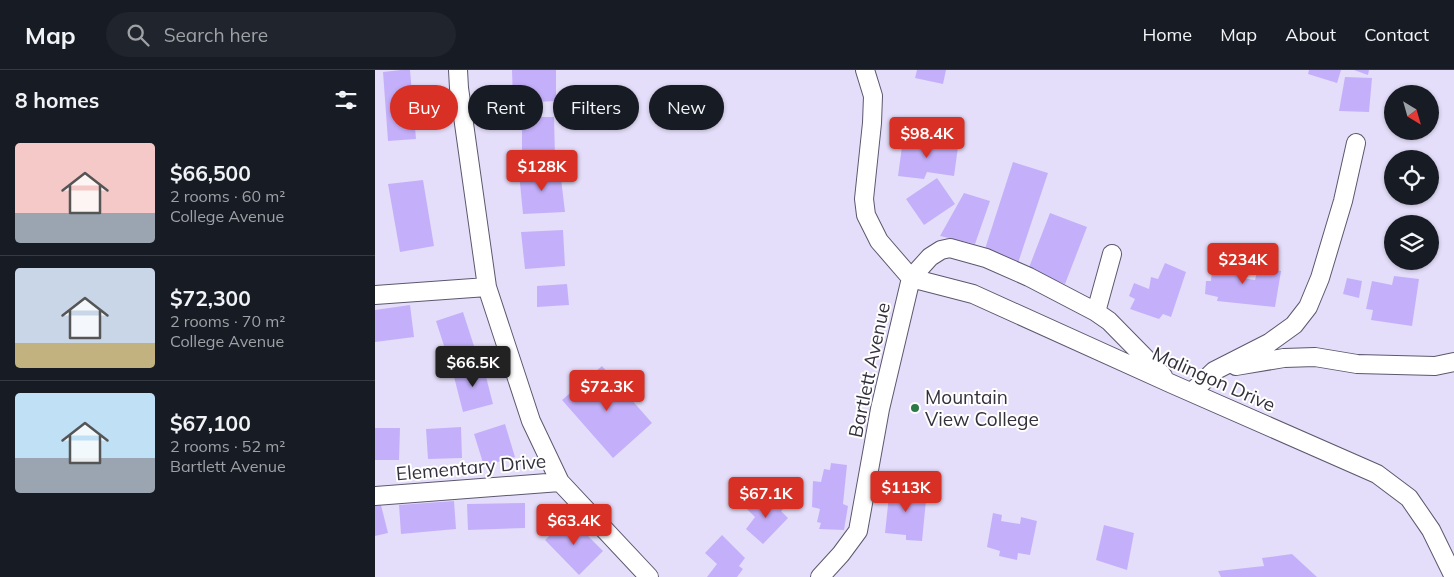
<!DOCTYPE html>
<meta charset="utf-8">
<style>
body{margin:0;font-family:Mulish,sans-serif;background:#20242c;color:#f1f3f6;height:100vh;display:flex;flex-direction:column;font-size:19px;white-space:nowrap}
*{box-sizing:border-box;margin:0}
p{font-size:16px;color:#9ea1a6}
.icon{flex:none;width:28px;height:28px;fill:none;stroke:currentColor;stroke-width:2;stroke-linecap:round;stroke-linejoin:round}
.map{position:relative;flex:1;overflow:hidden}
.sheet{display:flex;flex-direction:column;background:#171b24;width:375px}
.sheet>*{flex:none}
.guide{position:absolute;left:15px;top:15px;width:475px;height:45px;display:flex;gap:10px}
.needle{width:32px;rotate:143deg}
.tools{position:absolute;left:1009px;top:15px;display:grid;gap:10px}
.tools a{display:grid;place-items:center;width:55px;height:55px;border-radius:50%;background:#171b24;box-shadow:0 1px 4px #0004;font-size:25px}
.price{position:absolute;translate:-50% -42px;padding:0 11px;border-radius:5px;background:#d93025;color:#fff;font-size:16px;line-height:32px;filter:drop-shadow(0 1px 2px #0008)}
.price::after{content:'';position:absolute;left:50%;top:30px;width:15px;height:11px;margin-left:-8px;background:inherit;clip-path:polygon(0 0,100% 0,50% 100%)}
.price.selected{background:#222;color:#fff}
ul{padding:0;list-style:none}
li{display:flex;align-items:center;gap:15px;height:125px;padding:0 15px}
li+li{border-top:1px solid #363941}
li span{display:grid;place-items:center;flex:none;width:140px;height:100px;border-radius:5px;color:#555}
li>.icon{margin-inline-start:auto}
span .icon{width:60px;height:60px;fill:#fffc;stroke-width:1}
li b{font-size:21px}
h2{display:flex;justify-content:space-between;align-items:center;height:60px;padding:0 15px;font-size:21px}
.tag{padding:0 18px;border-radius:22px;background:#171b24;box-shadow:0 1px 4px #0004;font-size:18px;line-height:45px}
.tag.selected{background:#d93025;color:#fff}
header{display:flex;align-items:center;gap:30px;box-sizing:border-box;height:70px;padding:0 25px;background:#171b24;border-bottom:1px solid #363941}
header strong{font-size:24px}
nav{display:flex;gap:28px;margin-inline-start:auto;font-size:18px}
.search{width:350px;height:45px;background:#20242c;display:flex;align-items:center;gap:12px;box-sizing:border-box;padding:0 18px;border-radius:28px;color:#9ea1a6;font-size:19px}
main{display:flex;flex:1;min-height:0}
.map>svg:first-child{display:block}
</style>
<header>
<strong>Map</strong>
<div class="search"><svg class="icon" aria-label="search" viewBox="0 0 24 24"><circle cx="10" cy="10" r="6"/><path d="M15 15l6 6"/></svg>Search here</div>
<nav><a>Home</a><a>Map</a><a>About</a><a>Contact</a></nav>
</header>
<main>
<section class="sheet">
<h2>8 homes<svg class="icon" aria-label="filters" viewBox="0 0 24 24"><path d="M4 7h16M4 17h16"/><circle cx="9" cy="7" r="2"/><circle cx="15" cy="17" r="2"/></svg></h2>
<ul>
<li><span style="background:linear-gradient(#f6c9c9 70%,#9aa5b1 0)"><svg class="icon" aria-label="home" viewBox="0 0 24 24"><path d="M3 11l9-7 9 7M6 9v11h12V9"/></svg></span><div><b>$66,500</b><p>2 rooms · 60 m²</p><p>College Avenue</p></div></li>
<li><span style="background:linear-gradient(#c9d6e8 75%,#c2b280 0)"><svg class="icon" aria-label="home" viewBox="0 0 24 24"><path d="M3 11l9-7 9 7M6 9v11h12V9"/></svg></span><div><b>$72,300</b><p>2 rooms · 70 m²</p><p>College Avenue</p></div></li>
<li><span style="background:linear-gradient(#bfe0f5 65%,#9aa5b1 0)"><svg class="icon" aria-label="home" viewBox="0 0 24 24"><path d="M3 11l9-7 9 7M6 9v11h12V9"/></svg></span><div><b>$67,100</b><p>2 rooms · 52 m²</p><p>Bartlett Avenue</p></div></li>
</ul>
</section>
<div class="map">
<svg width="1079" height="507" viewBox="0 0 1079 507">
<rect width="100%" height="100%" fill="#e5defa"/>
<path fill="#c4b0fa" d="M26,0H35L41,69L13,71L8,2Z
M137,0H181V31L138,33Z
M542,0H571L568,14L540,8Z
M934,0H966L962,13L933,4Z
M979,0H994L993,5Z
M970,7L997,8L994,42L964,41Z
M147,47H179L180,87L147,89Z
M528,69L583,77L579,106L552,102L549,109L523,106Z
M638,92L673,103L643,193L609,182Z
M185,100L190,142L148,144L144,103Z
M562,108L580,134L549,155L531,129Z
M48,110L59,176L25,182L13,114Z
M589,123L615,131L600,174L565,166Z
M675,143L712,157L690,214L653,200Z
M188,160L190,196L150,199L146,162Z
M838,190L870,195L867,208L880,210L883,198L906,201L900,237L842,231L843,227L830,224L831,211H836Z
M790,193L811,202L796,247L788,244L784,249L755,239L760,229L754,226L759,213L774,219L776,207L783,209Z
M1019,206L1044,209L1037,256L996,250L998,240L991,239L997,211L1017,215Z
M972,208L987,211L984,228L968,224Z
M192,214L194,235L162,237V216Z
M35,235L39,267L0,272V240Z
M88,242L99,276L72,285L61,251Z
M108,295L118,334L88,342L78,303Z
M227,296L277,353L238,388L187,330Z
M130,354L140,387L109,396L99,364Z
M86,357L87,388L53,389L51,359Z
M0,358H25L24,390H0Z
M456,393L472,395L468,434L473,436L469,460L444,459L446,453L442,452L445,439L437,437L438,411L446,412L449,399L455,400Z
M515,416L552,420L547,471L531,470V465L510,463Z
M401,427L411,436L406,441L413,448L388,474L371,459L380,447L371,438L378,430L385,436L392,428L397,432Z
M79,431L81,459L26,464L24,435Z
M150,433V458L93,460L92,434Z
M6,435L13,463L0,466V436Z
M618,443L627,445L626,451L645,454L646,447L662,451L655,485L643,483L642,490L624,486L625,481L612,477Z
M194,447L228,481L204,505L170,470Z
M729,455L759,463L752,500L721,490Z
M347,465L370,488L364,496L368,499L362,507H332L342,494L330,483Z
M917,484L942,507H846L843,501L889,496L887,488Z"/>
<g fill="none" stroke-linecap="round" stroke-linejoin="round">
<defs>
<path id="minor" d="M83,0L84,18L112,217L156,351L185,412L274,507
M490,0L498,26L497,53L489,129L491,145L504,171L536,208
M536,208L598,224L797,314L1002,404L1034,428L1056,460L1079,507
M0,225L112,217
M721,242L737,184
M861,296L909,288L940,287L982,294L1060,296L1079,292
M817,322L839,301L894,273L919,255L933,237L945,208L968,131L981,73
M0,426L185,412
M445,507L466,484L483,461L505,339L536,208L555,187L566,180L575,178L611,188L654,207L721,242L734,251L788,306"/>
</defs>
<use href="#minor" stroke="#5c576e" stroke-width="20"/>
<use href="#minor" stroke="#fff" stroke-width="18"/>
</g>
<circle fill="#2e7948" stroke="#fff" stroke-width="2" cx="540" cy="338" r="5"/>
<g text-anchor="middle" stroke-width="4" stroke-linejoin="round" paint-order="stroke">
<g font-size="19" fill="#34313c" stroke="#fff">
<text transform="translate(494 300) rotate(-78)" y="7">Bartlett Avenue</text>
<text transform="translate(839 309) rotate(24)" y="7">Malingon Drive</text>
<text transform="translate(96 397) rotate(-5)" y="7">Elementary Drive</text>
</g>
<g font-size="19" fill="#34313c" stroke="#fff" text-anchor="start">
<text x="550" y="334">Mountain<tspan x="550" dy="22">View College</tspan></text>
</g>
</g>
</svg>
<div class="tools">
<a><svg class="needle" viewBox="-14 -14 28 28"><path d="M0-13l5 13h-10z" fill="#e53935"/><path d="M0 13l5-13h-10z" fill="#9ea1a6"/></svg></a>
<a><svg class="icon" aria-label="locate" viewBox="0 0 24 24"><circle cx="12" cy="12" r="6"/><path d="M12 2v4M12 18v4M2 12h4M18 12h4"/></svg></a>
<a><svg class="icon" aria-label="layers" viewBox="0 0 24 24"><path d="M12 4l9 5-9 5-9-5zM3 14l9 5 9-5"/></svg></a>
</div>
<b class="price" style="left:552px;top:89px">$98.4K</b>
<b class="price" style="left:167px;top:122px">$128K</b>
<b class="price" style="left:868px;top:215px">$234K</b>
<b class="price selected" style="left:98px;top:318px">$66.5K</b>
<b class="price" style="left:232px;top:342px">$72.3K</b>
<b class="price" style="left:531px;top:443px">$113K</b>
<b class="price" style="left:391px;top:449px">$67.1K</b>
<b class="price" style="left:199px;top:476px">$63.4K</b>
<div class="guide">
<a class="tag selected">Buy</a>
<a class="tag">Rent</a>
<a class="tag">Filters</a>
<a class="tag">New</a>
</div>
</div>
</main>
